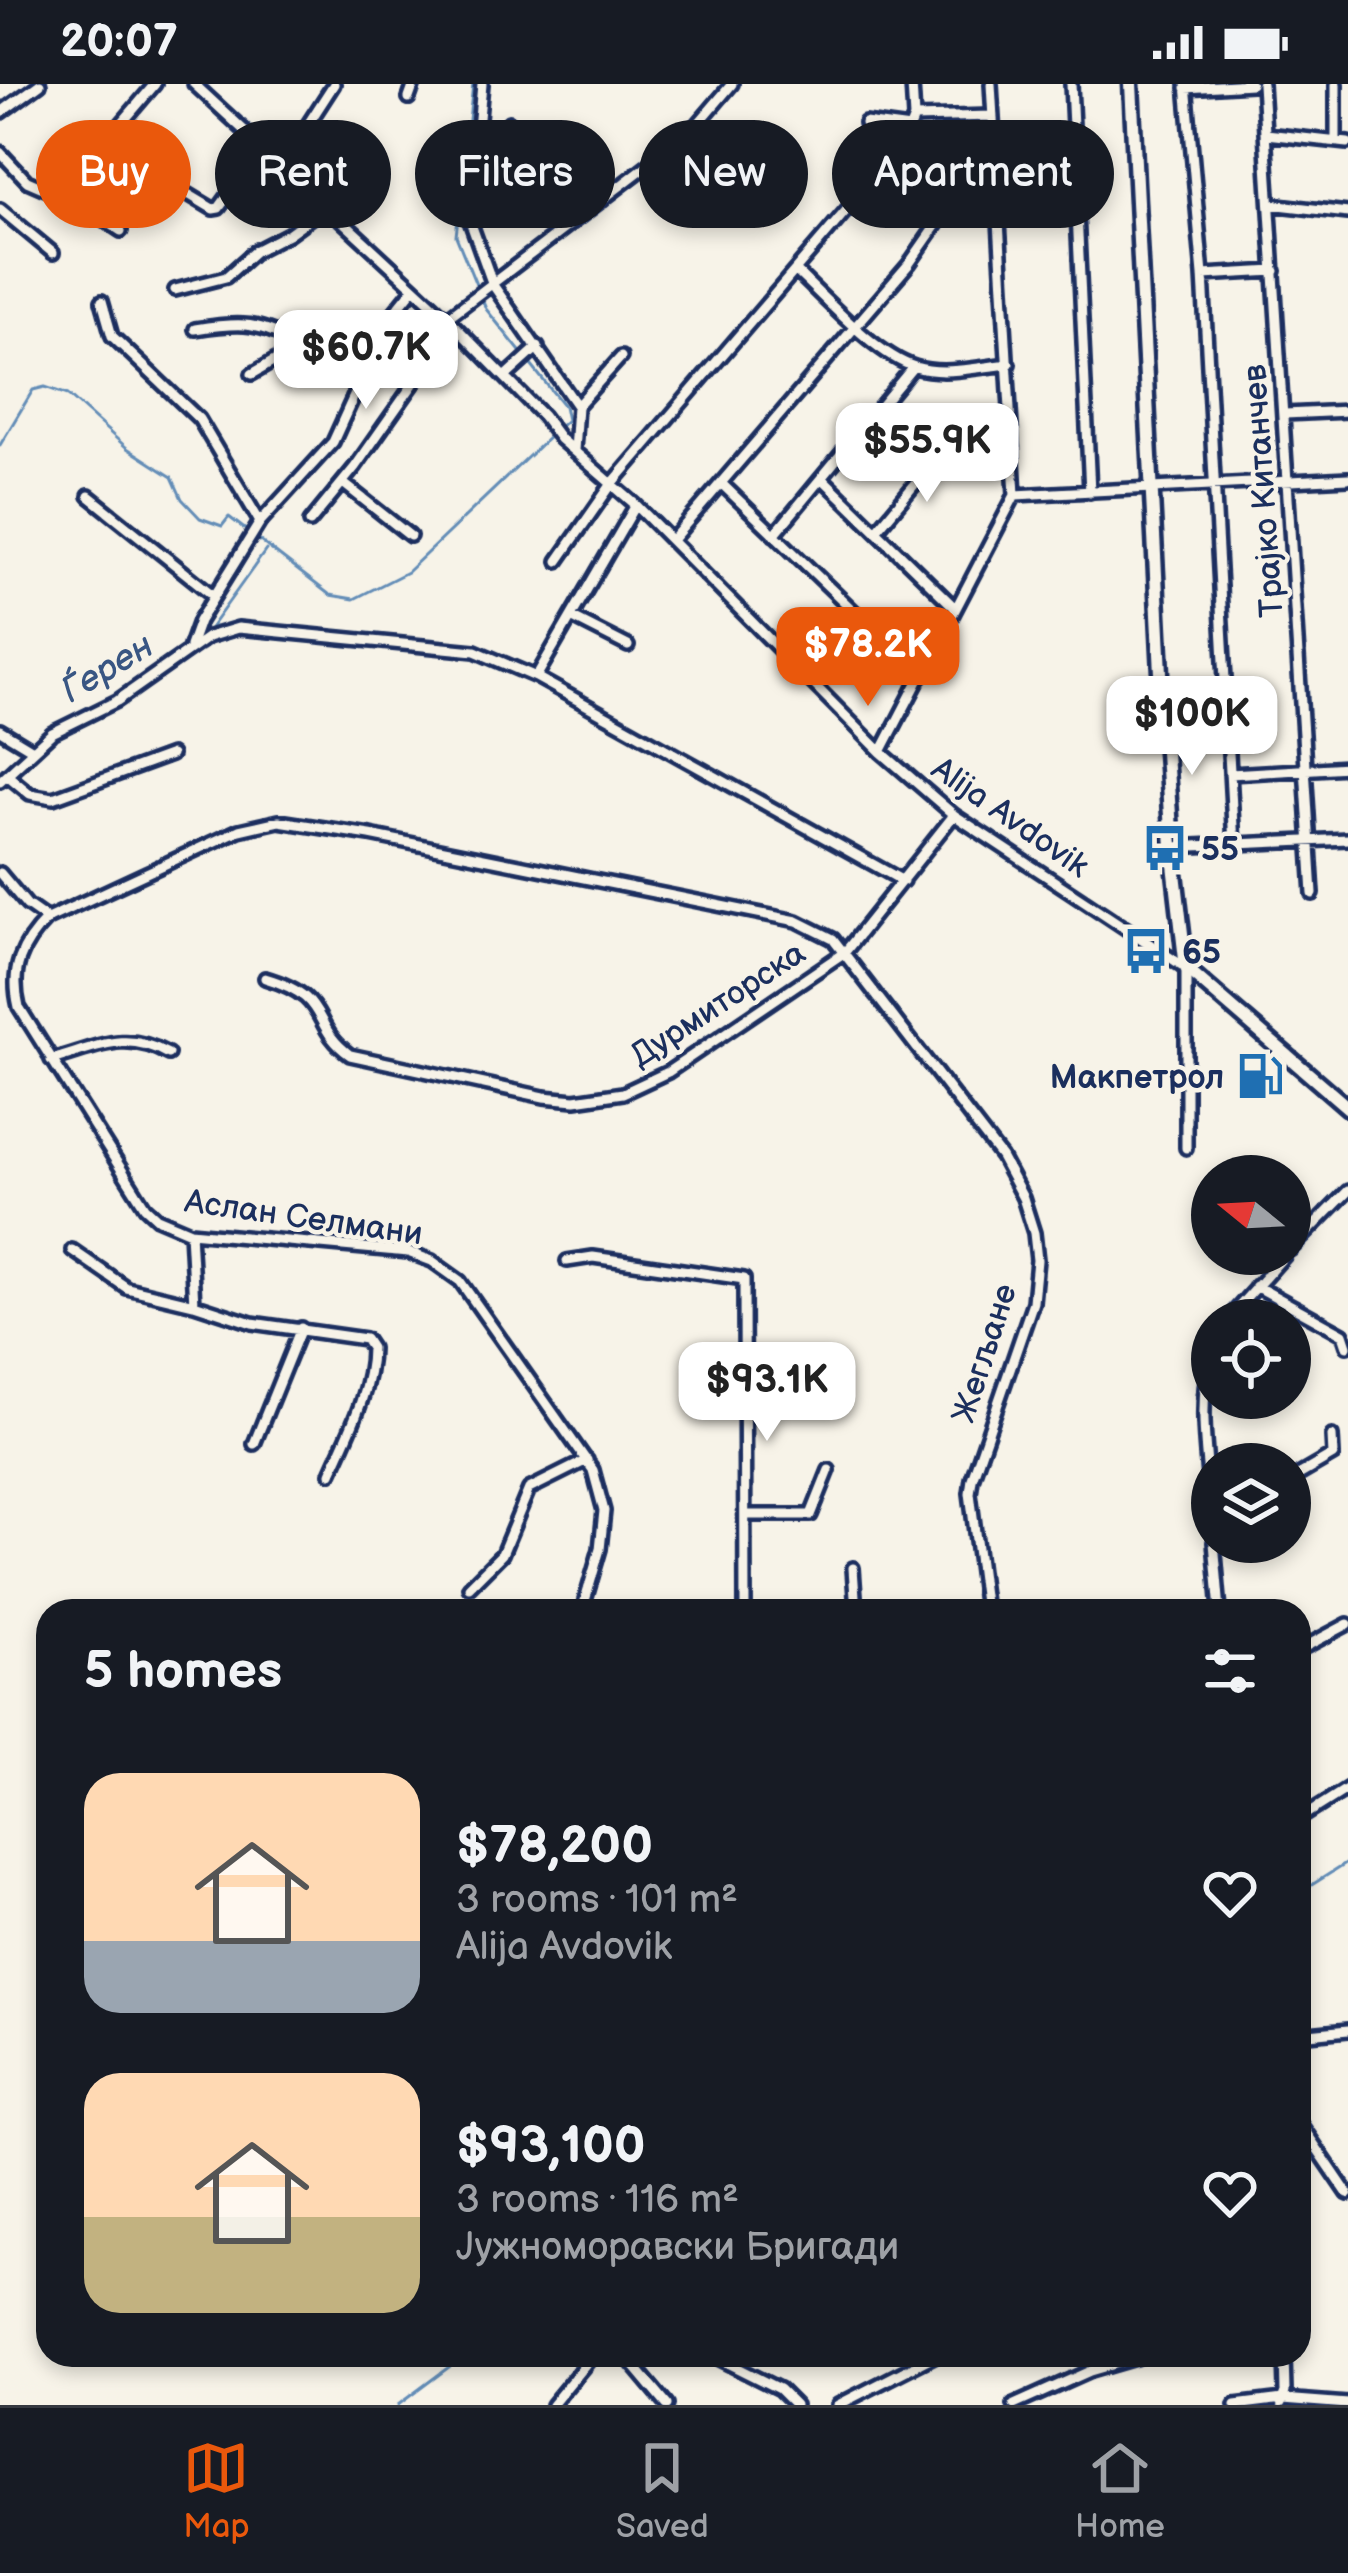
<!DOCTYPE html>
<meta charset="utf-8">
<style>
body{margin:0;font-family:"Balsamiq Sans",sans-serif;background:#20242c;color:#f1f3f6;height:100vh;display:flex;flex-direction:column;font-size:45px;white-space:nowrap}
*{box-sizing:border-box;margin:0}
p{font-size:39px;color:#9ea1a6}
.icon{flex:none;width:66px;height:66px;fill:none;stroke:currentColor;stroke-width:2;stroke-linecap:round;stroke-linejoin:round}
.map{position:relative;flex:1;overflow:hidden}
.details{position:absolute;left:36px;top:1515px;width:1275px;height:768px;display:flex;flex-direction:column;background:#171b24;border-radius:36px;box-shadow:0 6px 18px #0003}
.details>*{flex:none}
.banner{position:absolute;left:36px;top:36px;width:1278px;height:108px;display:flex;gap:24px}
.needle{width:78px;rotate:288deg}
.tools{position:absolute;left:1191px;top:1071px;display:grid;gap:24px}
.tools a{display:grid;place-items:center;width:120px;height:120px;border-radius:50%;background:#171b24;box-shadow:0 6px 18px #0003;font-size:60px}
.price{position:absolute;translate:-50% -102px;padding:0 27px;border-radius:24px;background:#fff;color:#222;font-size:39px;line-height:78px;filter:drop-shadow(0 3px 6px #0008)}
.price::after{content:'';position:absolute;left:50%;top:72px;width:36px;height:27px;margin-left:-18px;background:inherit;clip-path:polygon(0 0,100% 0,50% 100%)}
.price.current{background:#ea580c;color:#fff}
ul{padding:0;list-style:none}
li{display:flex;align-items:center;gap:36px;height:300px;padding:0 48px}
li span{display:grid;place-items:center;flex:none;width:336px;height:240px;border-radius:36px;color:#555}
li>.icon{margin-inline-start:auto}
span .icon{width:144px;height:144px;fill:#fffc;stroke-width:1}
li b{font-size:51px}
h2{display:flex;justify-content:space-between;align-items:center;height:144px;padding:0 48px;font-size:51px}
.tag{padding:0 42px;border-radius:54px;background:#171b24;box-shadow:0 6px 18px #0003;font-size:42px;line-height:108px}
.tag.current{background:#ea580c;color:#fff}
.status{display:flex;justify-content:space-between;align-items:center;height:84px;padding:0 60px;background:#171b24;direction:ltr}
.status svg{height:33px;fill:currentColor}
.dock{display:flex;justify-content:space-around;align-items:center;height:168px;border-top:3px solid #363941;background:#171b24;font-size:33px;color:#9ea1a6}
.dock a{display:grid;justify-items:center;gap:6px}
.dock .current{color:#ea580c}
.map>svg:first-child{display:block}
</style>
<div class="status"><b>20:07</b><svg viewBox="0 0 49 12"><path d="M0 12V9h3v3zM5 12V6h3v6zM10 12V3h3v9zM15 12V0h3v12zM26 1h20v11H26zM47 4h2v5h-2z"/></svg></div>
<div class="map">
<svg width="1348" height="2321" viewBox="0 0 1348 2321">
<rect width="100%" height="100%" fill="#f7f3e8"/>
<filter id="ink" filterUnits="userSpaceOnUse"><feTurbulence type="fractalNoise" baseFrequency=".00833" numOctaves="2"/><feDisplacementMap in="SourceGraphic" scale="24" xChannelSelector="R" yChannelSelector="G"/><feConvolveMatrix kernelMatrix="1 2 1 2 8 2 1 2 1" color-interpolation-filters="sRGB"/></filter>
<g filter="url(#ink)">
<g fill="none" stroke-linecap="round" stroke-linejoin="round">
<path stroke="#648db7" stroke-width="3" d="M473,0L456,152L486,225L564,322L567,336L558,344
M0,361L33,306L45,303L68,311L127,364L172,393L182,415L200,434L222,442L229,433L330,511L354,515L407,488L551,351
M208,547L266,466
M32,660L47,646L107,617L181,567
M0,690L25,667
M1299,1809L1348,1778
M398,2321L465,2271"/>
<defs>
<path id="street" d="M194,0L447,234L543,332L560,355L636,421L881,668L954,731L1186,884V1064
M482,0L470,137L493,201L577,322L574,367
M912,0L914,34L992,32
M991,0L1015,411
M1071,0L1090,408
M1186,0L1203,191L1234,761
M1262,0L1313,810
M1336,0V57
M1186,4L1251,0
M409,14L414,0
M0,29L40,0
M509,38L603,116
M865,39L910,45
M1266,50L1348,59
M0,68L27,97L80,120L121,147
M283,79L334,0
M87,80L155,0
M188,110L213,125L219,124L264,62
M1270,120L1348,129
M0,125L53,169
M797,188C827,216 876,271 915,283C943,292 980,283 1009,280
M1203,191L1275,187
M175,206L226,193L255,167L288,150L328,121
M102,217L112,252L199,335L260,438
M447,234L691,48L732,0
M195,245C240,238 261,237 300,262
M252,290L300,262L369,282
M505,293L538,263
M577,322L621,273
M1285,330L1348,327
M822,394L955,524
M343,399L410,452
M723,401L919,590
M1015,411L1348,394
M89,412L214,512
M310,438L355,383L454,242
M877,446L943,366
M774,451L913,283
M672,456L909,180L950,121L964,115L1075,108
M558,477L611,401L904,59L914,34
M571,533L628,562
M190,562L199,537L260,438L333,358L389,235L414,204
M536,593L636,421
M0,646L33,666
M881,668L1015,411
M1230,690L1348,683
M7,691L30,710L53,714L171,671
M0,697L52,649L117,617L208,553L238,544L475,567L536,593L903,797
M1172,763L1348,755
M0,789L27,821L47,835
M265,894C333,914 308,940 350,971L544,1013L575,1016L623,1009L668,988L845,868L954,731
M51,976C96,964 124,945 168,970
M190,1148L194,1220
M72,1166L127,1204L194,1220L252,1239L365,1255L371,1264C371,1307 348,1350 331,1389
M1290,1166L1348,1107
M567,1177L593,1173L744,1195L745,1527
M1256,1202L1343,1250L1347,1262
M1227,1236L1286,1170
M1212,1267C1196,1320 1208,1379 1212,1434
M254,1360L301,1244
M1290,1396L1333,1371L1332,1352
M745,1431H811L829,1386
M1214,1458L1220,1527
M853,1484L856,1527
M469,1503L502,1470L529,1405L587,1376
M582,1527L600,1465L604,1427L593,1386L460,1197L432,1177L408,1168L190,1148L157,1134L145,1123L19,923C10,886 21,861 47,835L239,746L279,737L370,751L797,837L833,855L1001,1073L1023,1114L1034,1149L1037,1176L1033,1218L972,1395L970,1409L985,1527
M1299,1566L1348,1540
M1299,1735L1348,1704
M1299,1951L1348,1946
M1299,2038L1348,2110
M625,2271L667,2321
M711,2271L779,2305L795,2321
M1281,2319L1285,2308L1284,2271
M552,2321L593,2271
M838,2321L936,2271
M1014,2321L1090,2287L1145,2271
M1235,2321L1283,2315L1348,2320"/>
<path id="secondary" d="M1131,0L1161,589L1172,763L1186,884L1348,1024"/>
</defs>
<use href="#street" stroke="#1b2f5e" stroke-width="18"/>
<use href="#secondary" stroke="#1b2f5e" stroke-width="21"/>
<use href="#street" stroke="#f7f3e8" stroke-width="9"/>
<use href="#secondary" stroke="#f7f3e8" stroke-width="12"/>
</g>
</g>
<defs>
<symbol id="bus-bare" viewBox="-9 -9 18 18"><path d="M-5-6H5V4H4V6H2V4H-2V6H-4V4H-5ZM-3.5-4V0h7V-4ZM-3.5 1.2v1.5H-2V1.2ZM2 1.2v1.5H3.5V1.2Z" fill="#1f6fb2" stroke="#f7f3e8" stroke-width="2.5" paint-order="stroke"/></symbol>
<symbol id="fuel-bare" viewBox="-9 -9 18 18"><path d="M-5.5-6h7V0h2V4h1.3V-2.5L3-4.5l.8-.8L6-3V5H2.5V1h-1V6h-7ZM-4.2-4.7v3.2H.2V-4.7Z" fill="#1f6fb2" stroke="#f7f3e8" stroke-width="2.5" paint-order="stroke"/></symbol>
</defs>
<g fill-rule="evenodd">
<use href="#bus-bare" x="1132" y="731" width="66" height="66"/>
<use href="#bus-bare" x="1113" y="834" width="66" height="66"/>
<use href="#fuel-bare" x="1227" y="959" width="66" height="66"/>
</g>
<g text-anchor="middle" stroke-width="9" stroke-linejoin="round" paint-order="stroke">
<g font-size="33" fill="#1b2f5e" stroke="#f7f3e8">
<text transform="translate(1262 407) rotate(-94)" y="12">Трајко Китанчев</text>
<text transform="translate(1011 732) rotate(35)" y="12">Alija Avdovik</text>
<text transform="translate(717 919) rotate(-33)" y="12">Дурмиторска</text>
<text transform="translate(304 1132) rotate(8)" y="12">Аслан Селмани</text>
<text transform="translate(983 1269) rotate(-72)" y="12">Жегљане</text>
</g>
<g font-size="33" font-weight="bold" fill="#1b2f5e" stroke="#f7f3e8" text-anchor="start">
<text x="1201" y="776">55</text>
<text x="1182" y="879">65</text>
<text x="1224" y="1004" text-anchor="end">Макпетрол</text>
</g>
<g font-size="36" font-style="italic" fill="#395683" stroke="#f7f3e8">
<text transform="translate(106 583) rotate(-31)" y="13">Ѓерен</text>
</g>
</g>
</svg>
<div class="tools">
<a><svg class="needle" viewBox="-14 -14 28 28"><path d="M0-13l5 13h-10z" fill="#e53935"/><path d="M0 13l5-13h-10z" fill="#9ea1a6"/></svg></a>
<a><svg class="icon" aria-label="locate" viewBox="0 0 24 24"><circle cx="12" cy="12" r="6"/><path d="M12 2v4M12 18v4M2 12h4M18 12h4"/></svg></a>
<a><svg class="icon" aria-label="layers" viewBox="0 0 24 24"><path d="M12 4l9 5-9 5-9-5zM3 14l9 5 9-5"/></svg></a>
</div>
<b class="price" style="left:366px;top:328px">$60.7K</b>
<b class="price" style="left:927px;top:421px">$55.9K</b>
<b class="price current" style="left:868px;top:625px">$78.2K</b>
<b class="price" style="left:1192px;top:694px">$100K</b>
<b class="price" style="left:767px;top:1360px">$93.1K</b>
<div class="banner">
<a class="tag current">Buy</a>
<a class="tag">Rent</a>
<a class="tag">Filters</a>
<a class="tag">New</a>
<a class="tag">Apartment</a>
</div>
<section class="details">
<h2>5 homes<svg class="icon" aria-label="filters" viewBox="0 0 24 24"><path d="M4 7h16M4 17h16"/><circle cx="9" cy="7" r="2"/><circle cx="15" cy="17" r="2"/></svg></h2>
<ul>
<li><span style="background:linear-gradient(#ffd9b3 70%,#9aa5b1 0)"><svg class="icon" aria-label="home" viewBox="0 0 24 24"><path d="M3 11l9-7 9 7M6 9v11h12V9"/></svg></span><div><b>$78,200</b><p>3 rooms · 101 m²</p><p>Alija Avdovik</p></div><svg class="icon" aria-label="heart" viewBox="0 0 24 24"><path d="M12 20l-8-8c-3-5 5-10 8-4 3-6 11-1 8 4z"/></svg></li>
<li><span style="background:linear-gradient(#ffd9b3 60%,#c2b280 0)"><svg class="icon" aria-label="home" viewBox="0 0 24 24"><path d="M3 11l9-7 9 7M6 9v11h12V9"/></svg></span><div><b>$93,100</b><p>3 rooms · 116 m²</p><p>Јужноморавски Бригади</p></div><svg class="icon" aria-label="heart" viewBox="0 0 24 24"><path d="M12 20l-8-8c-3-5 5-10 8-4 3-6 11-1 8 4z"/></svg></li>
</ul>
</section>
</div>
<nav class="dock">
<a class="current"><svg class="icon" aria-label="map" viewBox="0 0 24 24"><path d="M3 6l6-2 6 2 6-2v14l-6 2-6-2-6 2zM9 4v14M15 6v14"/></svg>Map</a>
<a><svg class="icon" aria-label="saved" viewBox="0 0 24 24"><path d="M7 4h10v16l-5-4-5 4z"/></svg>Saved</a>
<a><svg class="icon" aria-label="home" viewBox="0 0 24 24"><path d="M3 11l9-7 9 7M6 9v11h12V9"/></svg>Home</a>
</nav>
